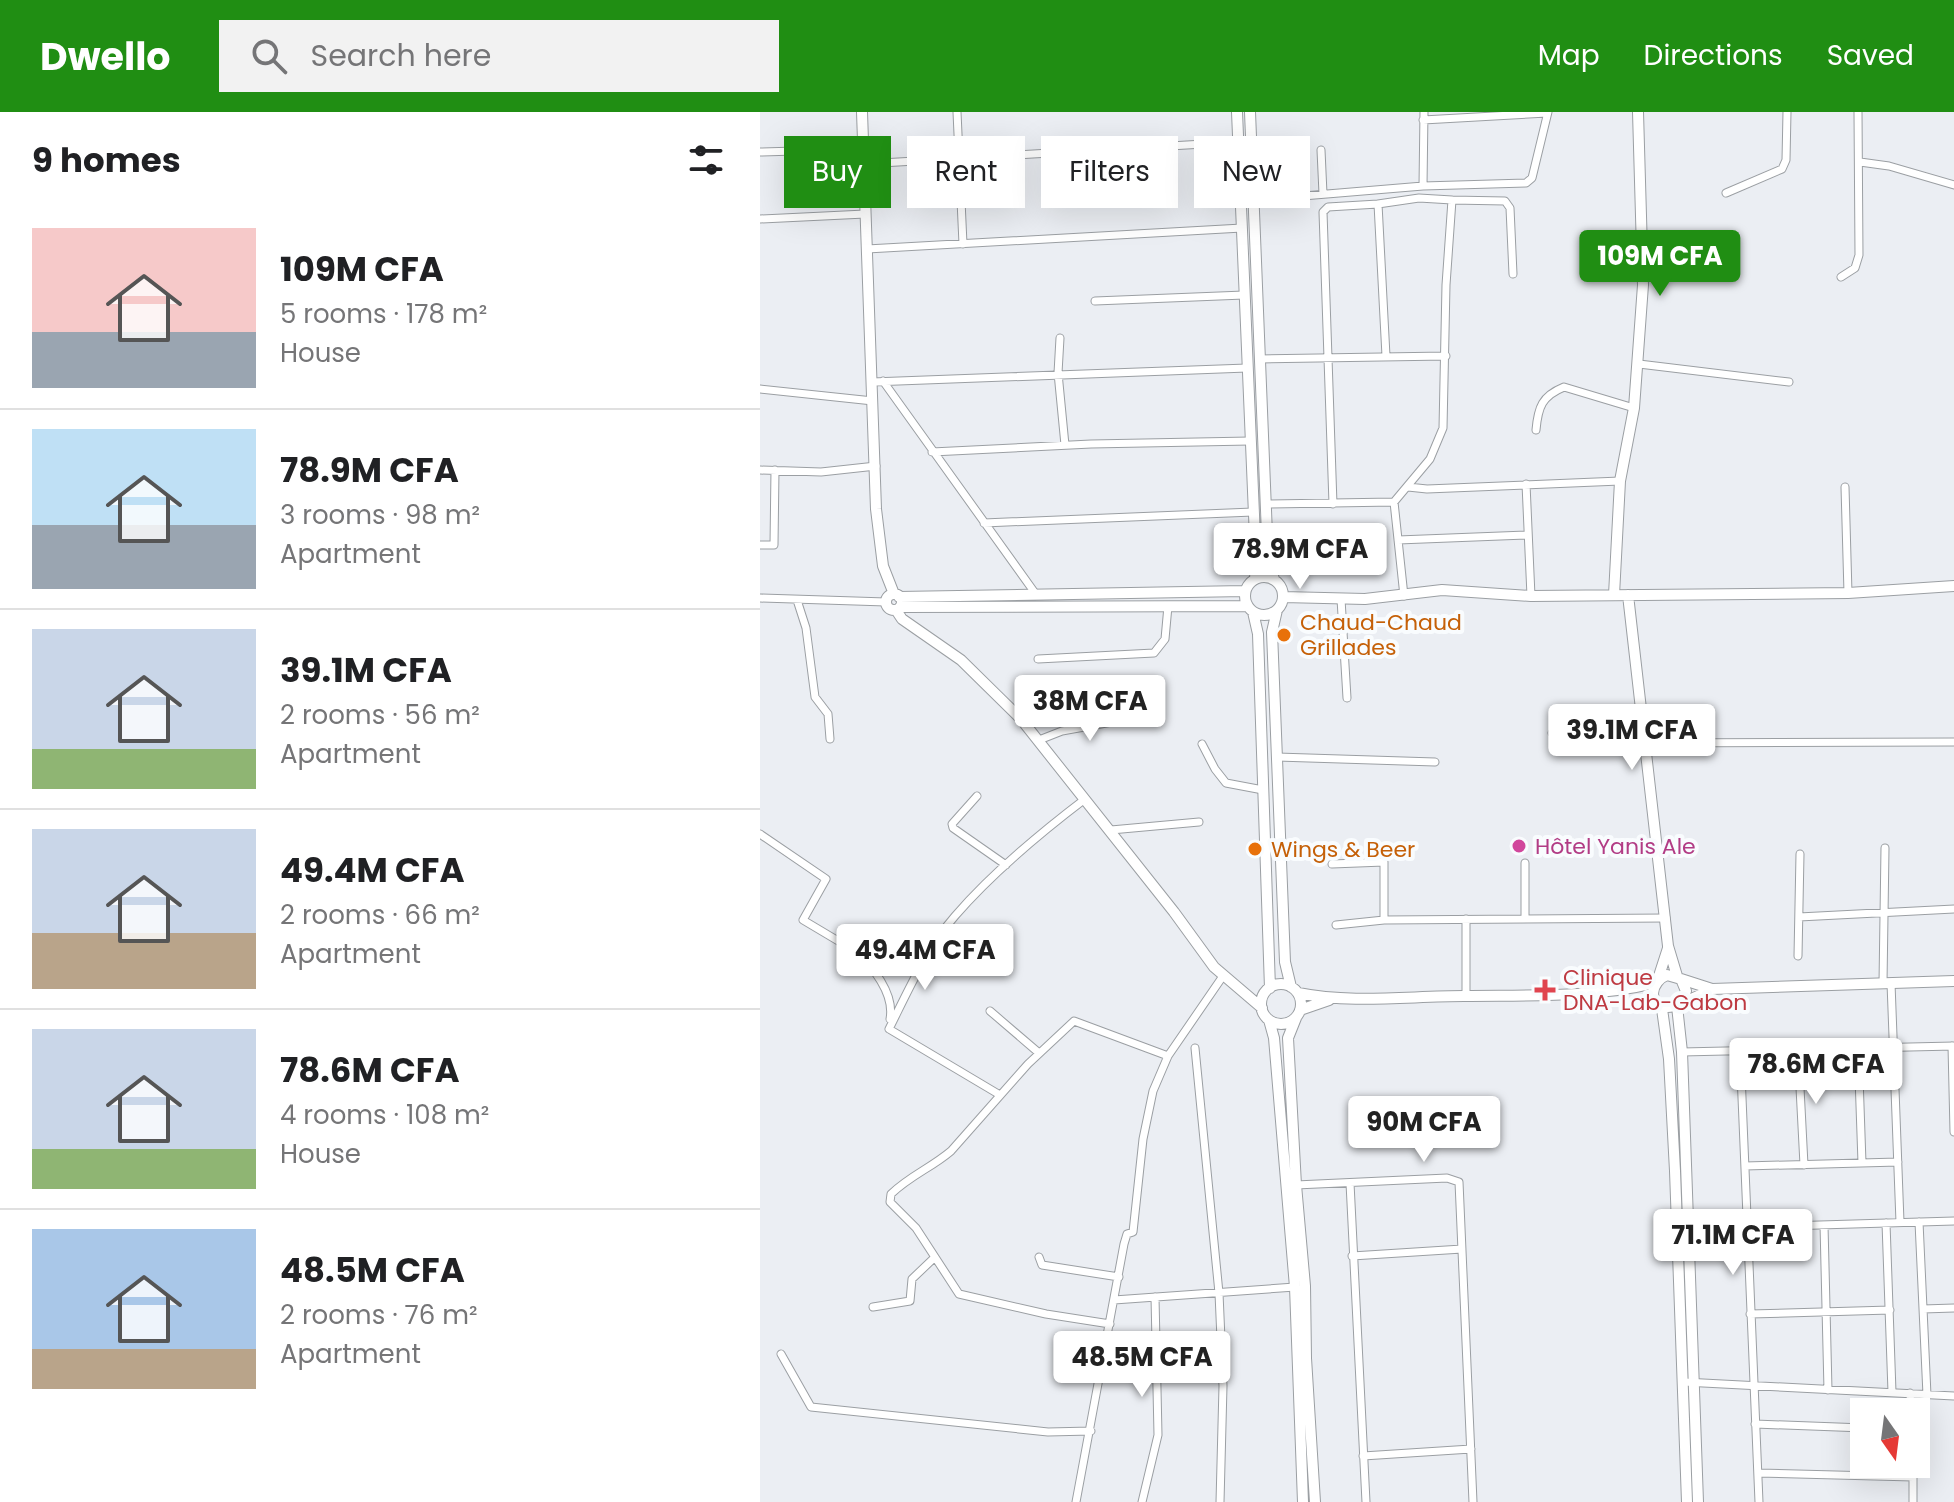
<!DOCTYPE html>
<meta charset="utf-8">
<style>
body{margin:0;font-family:Poppins,sans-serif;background:#f2f2f2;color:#202124;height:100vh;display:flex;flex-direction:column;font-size:30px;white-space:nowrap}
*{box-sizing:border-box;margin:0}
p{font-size:26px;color:#757577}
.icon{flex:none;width:44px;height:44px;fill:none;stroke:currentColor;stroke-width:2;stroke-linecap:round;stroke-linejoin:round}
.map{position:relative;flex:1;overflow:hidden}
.sheet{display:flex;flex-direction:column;background:#fff;width:760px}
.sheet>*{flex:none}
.banner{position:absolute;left:24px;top:24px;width:760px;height:72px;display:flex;gap:16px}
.needle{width:52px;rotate:166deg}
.tools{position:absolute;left:1090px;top:1286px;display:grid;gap:16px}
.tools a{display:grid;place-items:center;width:80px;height:80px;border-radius:0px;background:#fff;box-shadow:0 8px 32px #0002;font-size:40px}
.price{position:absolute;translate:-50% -68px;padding:0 18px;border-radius:8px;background:#fff;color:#222;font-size:26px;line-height:52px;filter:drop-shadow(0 2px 4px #0008)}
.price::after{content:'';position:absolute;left:50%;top:48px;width:24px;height:18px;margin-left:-12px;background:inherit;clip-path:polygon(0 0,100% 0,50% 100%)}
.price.current{background:#208e13;color:#fff}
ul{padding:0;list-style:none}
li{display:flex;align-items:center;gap:24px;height:200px;padding:0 32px}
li+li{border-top:2px solid #e0e0e0}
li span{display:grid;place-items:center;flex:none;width:224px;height:160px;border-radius:0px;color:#555}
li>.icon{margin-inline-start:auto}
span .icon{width:96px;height:96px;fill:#fffc;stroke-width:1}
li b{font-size:34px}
h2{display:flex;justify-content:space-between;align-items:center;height:96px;padding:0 32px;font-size:34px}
.chip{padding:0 28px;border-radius:0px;background:#fff;box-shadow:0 8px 32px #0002;font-size:28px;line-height:72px}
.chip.current{background:#208e13;color:#fff}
header{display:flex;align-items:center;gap:48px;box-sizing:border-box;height:112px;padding:0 40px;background:#208e13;color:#fff}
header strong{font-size:38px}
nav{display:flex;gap:44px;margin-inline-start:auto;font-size:28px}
.search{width:560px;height:72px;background:#f2f2f2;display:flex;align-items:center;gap:20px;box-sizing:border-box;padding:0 28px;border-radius:0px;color:#757577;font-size:30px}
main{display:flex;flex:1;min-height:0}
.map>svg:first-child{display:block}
</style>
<header>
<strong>Dwello</strong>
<div class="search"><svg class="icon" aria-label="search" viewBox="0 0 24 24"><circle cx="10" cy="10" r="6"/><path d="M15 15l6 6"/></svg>Search here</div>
<nav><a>Map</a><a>Directions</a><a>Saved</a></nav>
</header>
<main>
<section class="sheet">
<h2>9 homes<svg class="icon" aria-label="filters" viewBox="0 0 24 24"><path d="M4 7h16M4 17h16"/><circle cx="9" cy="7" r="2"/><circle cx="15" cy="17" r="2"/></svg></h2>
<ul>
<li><span style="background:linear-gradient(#f6c9c9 65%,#9aa5b1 0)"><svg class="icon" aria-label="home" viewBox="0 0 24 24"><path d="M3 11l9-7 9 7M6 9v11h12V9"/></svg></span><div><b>109M CFA</b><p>5 rooms · 178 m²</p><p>House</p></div></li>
<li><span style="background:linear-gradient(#bfe0f5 60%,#9aa5b1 0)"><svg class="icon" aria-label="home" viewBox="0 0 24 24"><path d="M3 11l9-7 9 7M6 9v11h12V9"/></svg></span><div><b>78.9M CFA</b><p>3 rooms · 98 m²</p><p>Apartment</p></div></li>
<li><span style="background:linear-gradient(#c9d6e8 75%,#8fb573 0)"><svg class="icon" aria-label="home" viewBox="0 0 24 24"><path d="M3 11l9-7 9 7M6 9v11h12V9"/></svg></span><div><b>39.1M CFA</b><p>2 rooms · 56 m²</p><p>Apartment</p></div></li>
<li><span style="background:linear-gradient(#c9d6e8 65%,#b9a48a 0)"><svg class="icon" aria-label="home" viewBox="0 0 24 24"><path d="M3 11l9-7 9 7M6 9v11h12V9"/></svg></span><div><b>49.4M CFA</b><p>2 rooms · 66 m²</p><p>Apartment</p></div></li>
<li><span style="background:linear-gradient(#c9d6e8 75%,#8fb573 0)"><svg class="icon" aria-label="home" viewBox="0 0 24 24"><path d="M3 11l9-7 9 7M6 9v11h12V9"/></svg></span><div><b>78.6M CFA</b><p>4 rooms · 108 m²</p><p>House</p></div></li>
<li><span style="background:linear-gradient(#a9c7e8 75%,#b9a48a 0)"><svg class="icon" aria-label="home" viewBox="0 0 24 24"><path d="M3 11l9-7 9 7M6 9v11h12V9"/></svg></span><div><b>48.5M CFA</b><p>2 rooms · 76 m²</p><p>Apartment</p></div></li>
</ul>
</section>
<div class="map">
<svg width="1194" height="1390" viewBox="0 0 1194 1390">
<rect width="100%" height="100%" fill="#ebeef3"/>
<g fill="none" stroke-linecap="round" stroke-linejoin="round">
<defs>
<path id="street" d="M197,0L203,132
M663,8L787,1
M561,38L563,82
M0,40L103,37
M1100,50L1129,54L1194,73
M104,52L478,30
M663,74L664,0
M966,81L1022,57L1026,48L1027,0
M494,88L663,74L766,71L772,66L788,0
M618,92L659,86L692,88
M0,107L105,102
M107,137L482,116
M1081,165L1095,156L1099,143L1098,0
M335,189L484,183
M300,226L298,261L305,333
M500,247L686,244
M879,252L1029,270
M123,269L275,481
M112,270L487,256
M0,277L113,289
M776,318C778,295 782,284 804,275L874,296
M172,340L331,332L490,329
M0,358L61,360L116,354
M766,372L771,484
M648,375L667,377L860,369
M1085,375L1088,481
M634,390L644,484
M506,392L634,390L670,347L683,316L686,173L692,88L745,89L750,96L753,162
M573,392L563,100L568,95L618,92L626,244
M224,411L493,400
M638,428L768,423
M0,433H14L15,358
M0,486L126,490
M581,487L587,586
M37,488L46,516L55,585L68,602L70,627
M278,547L394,541L405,527L408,494
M792,621L867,624L885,627
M279,628L302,619L374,606
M886,631L1194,630
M442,632L455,657L466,671L503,678
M517,645L675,650
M217,684L192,712L193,716L246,753
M351,718L439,710
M0,722L66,767L43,808L85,833L106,839L177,830
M572,752L624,750V808L906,806
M1039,805L1194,797
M765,806V751
M706,807V884
M576,813L624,808
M96,838C112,855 135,881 130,907
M1038,844L1040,742
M1123,871L1125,736
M1131,871L1140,1110
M230,899L279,941
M129,917C148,879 167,836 195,804C233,760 279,722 325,687
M129,917L240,983
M1192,934L1194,1020
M435,936L459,1181L463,1274L460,1390
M1098,936L1102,1051
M1038,937L1044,1053
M980,938L999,1390
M922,940L1194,934
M985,1054L1138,1050
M590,1071L606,1390
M536,1073L687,1066L699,1070L713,1390
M1159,1110L1167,1283
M1126,1111L1132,1280
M1064,1113L1068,1278
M929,1117L1194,1109
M592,1144L702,1137
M279,1145L282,1153L359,1165
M354,1188L535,1175
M113,1195L150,1189L152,1167L174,1146
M1163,1197L1194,1196
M990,1202L1130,1198
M350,1212L286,1202L199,1182L156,1116L130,1090L131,1082C151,1063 171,1056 191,1039L268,952L314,909L408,944
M21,1242L51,1295L288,1320L331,1319
M924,1270L1194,1284
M1150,1281L1151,1300
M995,1312L1104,1316
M603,1344L711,1337
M998,1361L1153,1365V1352
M316,1390L364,1132L367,1122L373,1120L383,1027L393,979L408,944L463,864
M382,1390L398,1323L395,1185
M1153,1390V1365"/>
<path id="secondary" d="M102,0L116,397L123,454L134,482
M477,0L496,450L495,467
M490,0L508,448L514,467
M485 484a19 19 0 1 1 38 0a19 19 0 1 1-38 0Z
M126 490a8 8 0 1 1 16 0a8 8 0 1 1-16 0Z
M854,483L860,369L874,296L883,173L878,0
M868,483L908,834L917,864
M139,485L485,479
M523,485L605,487L682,478L771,484L1088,481L1194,474
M140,495L487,494
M136,498L142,507L201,548L261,607L414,800L454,855L502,896
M517,498L512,520L525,850L531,875
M493,500L498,522L510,876
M898,867L908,836
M921,867L952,877L1194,869
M501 892a20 20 0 1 1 40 0a20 20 0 1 1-40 0Z
M538,881C592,892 649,884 704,884C767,883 834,886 895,871
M920,891L926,879L921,867L907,863C891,869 886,893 907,895C916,896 941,882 951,878
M899,892L902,897L909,947L915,1059L927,1390
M917,894L922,940L938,1390
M540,898L569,888
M536,906L528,926L536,1073L545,1174L546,1246L555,1390
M509,908L514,926L535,1175L543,1390"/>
</defs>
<use href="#street" stroke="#9b9fa3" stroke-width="9"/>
<use href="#secondary" stroke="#9b9fa3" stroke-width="12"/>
<use href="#street" stroke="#fff" stroke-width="7"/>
<use href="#secondary" stroke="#fff" stroke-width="10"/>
</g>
<g fill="#e8710a" stroke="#f9fcfe" stroke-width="3">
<circle cx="524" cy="523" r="8"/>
<circle cx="495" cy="737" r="8"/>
</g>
<circle fill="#d1479c" stroke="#f9fcfe" stroke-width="3" cx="759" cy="734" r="8"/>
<path fill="#e0444e" stroke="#f9fcfe" stroke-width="3" d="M781 866h8v8h8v8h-8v8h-8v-8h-8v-8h8z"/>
<g text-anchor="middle" stroke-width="8" stroke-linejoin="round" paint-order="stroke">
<g font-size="22" fill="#c56008" stroke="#f9fcfe" text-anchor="start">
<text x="540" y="518">Chaud-Chaud<tspan x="540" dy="25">Grillades</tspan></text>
<text x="511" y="745">Wings &amp; Beer</text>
</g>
<g font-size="22" fill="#b23c85" stroke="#f9fcfe" text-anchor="start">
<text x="775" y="742">Hôtel Yanis Ale</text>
</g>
<g font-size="22" fill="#be3a42" stroke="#f9fcfe" text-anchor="start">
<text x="803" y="873">Clinique<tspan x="803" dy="25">DNA-Lab-Gabon</tspan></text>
</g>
</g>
</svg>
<div class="tools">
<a><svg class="needle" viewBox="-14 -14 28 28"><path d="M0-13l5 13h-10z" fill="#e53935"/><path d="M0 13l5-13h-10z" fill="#757577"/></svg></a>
</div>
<b class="price current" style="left:900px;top:186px">109M CFA</b>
<b class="price" style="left:540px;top:479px">78.9M CFA</b>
<b class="price" style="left:330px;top:631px">38M CFA</b>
<b class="price" style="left:872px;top:660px">39.1M CFA</b>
<b class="price" style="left:165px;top:880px">49.4M CFA</b>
<b class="price" style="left:1056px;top:994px">78.6M CFA</b>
<b class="price" style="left:664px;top:1052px">90M CFA</b>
<b class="price" style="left:973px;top:1165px">71.1M CFA</b>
<b class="price" style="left:382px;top:1287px">48.5M CFA</b>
<div class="banner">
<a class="chip current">Buy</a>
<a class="chip">Rent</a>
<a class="chip">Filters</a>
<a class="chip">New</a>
</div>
</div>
</main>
